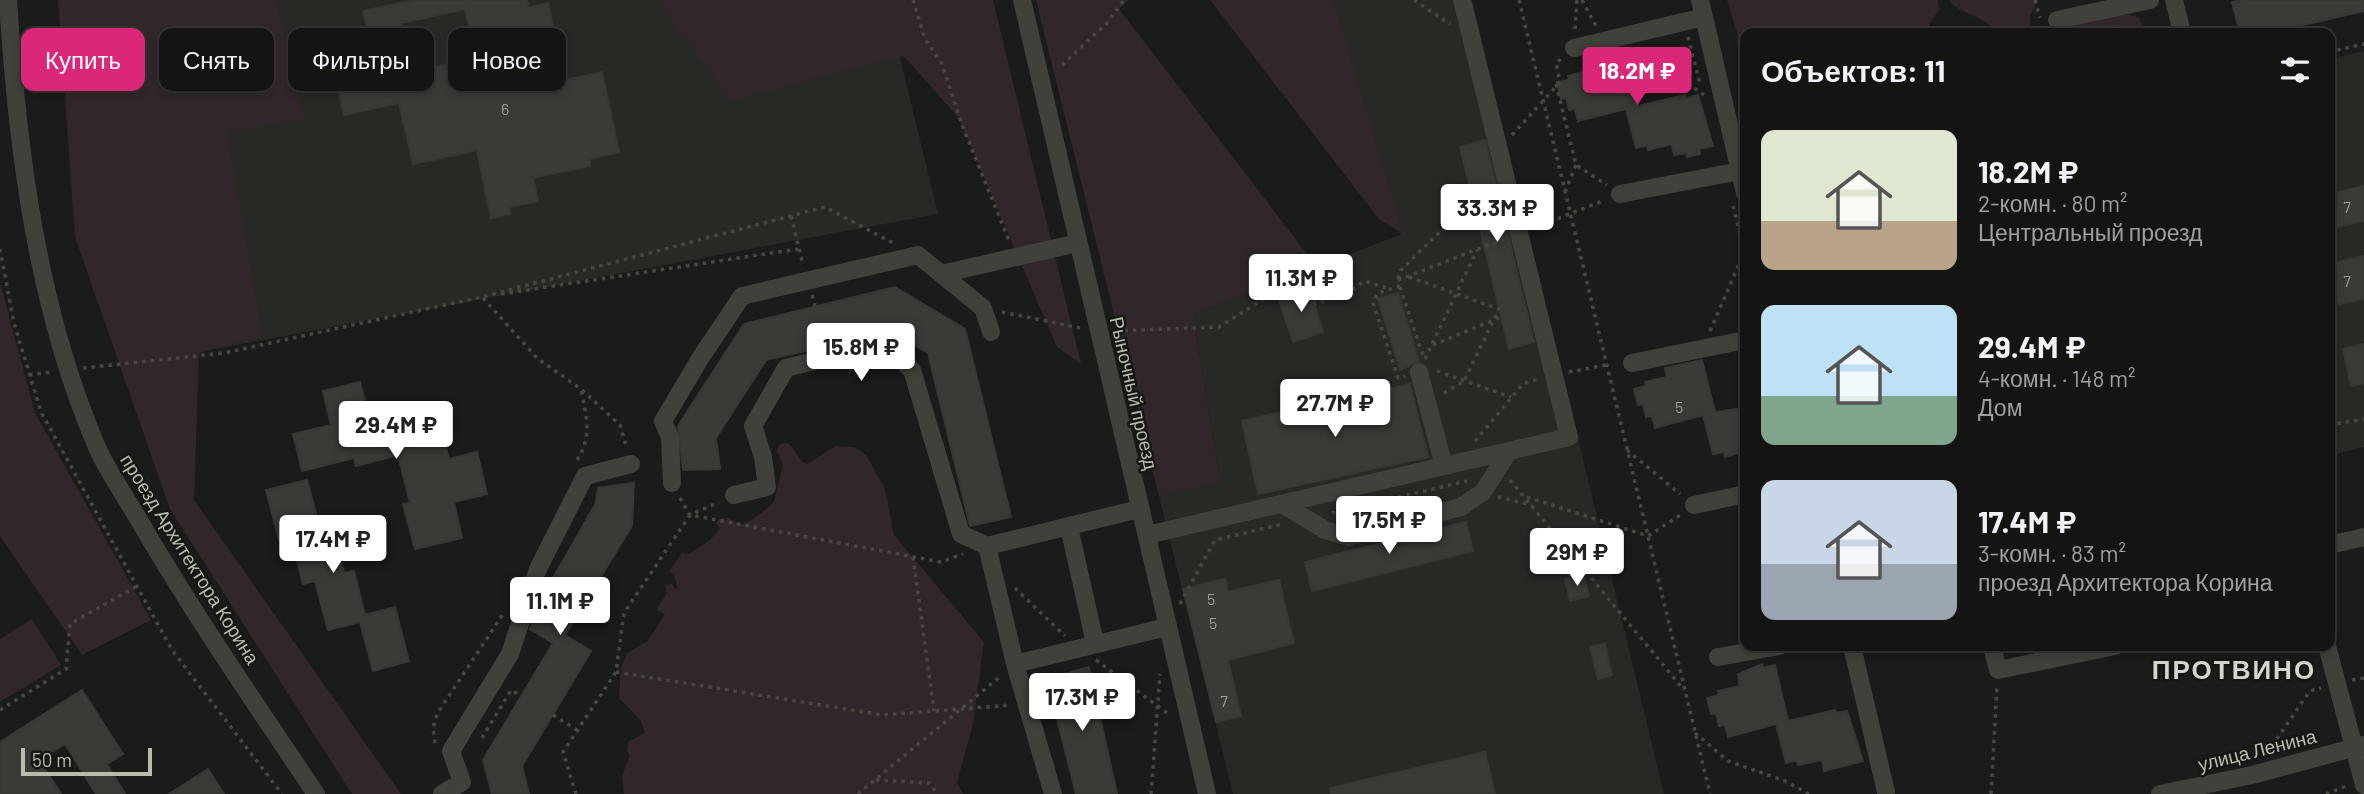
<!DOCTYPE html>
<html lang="ru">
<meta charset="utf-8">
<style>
body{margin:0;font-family:Barlow,sans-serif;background:#212221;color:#f1f3f6;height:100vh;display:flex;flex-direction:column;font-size:26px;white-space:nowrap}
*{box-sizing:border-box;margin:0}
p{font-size:23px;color:#9d9fa0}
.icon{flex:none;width:38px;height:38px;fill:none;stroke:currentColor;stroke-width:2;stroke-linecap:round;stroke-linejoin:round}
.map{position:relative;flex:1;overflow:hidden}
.panel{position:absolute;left:1740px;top:28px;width:595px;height:623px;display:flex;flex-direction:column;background:#141513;border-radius:14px;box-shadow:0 4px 10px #0003,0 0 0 2px #333433}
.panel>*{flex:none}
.banner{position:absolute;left:21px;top:28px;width:665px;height:63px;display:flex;gap:14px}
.scale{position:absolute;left:21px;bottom:18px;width:131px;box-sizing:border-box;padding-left:7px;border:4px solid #b9bcab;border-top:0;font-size:19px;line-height:24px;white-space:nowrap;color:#b9bcab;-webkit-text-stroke:5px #151714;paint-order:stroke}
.price{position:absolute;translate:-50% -60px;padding:0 16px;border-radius:7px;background:#fff;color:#222;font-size:23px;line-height:46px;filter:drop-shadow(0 2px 4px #0008)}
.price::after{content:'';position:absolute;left:50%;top:42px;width:21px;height:16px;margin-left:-10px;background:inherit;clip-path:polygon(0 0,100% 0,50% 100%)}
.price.on{background:#db2777;color:#fff}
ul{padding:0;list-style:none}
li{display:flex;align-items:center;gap:21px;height:175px;padding:0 21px}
li span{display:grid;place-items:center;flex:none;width:196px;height:140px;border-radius:14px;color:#555}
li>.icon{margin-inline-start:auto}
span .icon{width:84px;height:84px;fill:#fffc;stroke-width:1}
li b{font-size:30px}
h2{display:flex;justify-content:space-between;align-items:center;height:84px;padding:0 21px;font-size:30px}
.chip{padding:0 24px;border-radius:14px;background:#141513;box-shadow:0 4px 10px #0003,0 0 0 2px #333433;font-size:24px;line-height:63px}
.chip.on{background:#db2777;color:#fff}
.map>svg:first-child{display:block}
</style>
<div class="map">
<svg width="2364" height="794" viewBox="0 0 2364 794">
<rect width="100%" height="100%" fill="#1a1c19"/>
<path fill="#272925" d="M133,0H886L938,214L199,352Z
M1334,0H1472L1664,794H1233L1159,496L1220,481L1193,314L1402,234Z
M2364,51V447L2331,455L2329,59Z"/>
<path fill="#31272b" d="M58,0H276L305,119L227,132L262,335L199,353L194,500L401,794H352L170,509L75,237Z
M657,0H993L1081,364L1057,347L958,117L904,56L731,100Z
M1036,0H1128L1119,9L1317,267L1193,314L1220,482L1159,496Z
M1210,0H1334L1403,234L1379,219Z
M1727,0H1938L1939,10L1929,24L1930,33H1745V109L1741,101L1737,33Z
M1949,0H2038L2030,16V33H1997C1983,14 1958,14 1949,0Z
M2114,11L2138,17L2147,33H2047L2072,29L2080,20Z
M0,283L35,413L151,620L82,655L0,536Z
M787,443C797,448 797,461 807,464L836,446L854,447L866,455L885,489L894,535L984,642L973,724L957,782L963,794H624L622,776L630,755L627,751L628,742L645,733L641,721L619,698L621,668L627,653L648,641L665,614L656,610L667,593L665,585L672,584L675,589L678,588L674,575L669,571L682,553L689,554L710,540L720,528L716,523L719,519L729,518L740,525C753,521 764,511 774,502L783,465L777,451L780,444Z
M32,619L61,665L0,702V639Z"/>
<path fill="#393b36" stroke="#353833" stroke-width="2" fill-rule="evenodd" d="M415,0H527L528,8L548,3L555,35L502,46L512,92L602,72L619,152L589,159L590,166L533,178L538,201L509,207L510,214L491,218L477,150L413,164L399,103L344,115L336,78L357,73L349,37L368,33L363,11ZM465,9L476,58L412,72L401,23Z
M2243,0H2364V11L2268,33H2240L2232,2Z
M1625,50L1638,106L1685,95L1686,98L1698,95L1713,146L1699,149L1700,154L1687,157L1686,153L1674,155L1672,144L1648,150L1647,145L1636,148L1626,109L1578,121L1575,109L1569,110L1566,98L1561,99L1557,82L1569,80L1568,76L1590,70L1588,59Z
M1485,140L1534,342L1509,349L1460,147Z
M2364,186V221L2329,229V194Z
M2364,256V299L2329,306V264Z
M895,287L965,329L1011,517L970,526L928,353L891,331L766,360L716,438L720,469L683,470L678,426L744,324Z
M1309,287L1323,332L1293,342L1278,297Z
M1398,293L1419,361L1400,370L1378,299Z
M2364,344V383L2351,386L2343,349Z
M1702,360L1715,412L1745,408V446L1738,448L1739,453L1725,457L1724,452L1713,454L1703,415L1655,428L1652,416L1646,417L1643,404L1638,405L1634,389L1646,386L1645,382L1667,377L1665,368Z
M360,382L368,413L404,404L412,438L442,431L449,459L477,452L487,494L454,502L462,538L415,549L403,504L410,503L398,455L356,466L354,458L302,471L293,434L331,425L323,391Z
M1410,384L1428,457L1258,494L1242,421Z
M307,480L319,525L331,522L344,573L354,571L365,615L395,607L409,661L373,671L360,622L328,630L315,581L303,584L291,537L279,540L266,490Z
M634,483L632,526L565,635L591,651L522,766L529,794H492L483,760L553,643L530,629L540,601L596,503L598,488Z
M1466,522L1473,551L1312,591L1305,562Z
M1583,574L1589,596L1570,601L1565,579Z
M1225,579L1228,592L1279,580L1294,643L1228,660L1241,716L1216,722L1183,589Z
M1605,644L1612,675L1598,679L1590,647Z
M1762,664L1763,668L1775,665L1788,721L1835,710L1836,713L1847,711L1863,761L1824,771L1822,760L1798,765L1797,760L1786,763L1776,724L1728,737L1725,725L1719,726L1716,713L1711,714L1707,698L1719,695L1718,691L1740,686L1738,674Z
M1089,667L1117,794H1076L1047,679Z
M82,690L123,754L107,764L125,794H96L65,744L39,760L61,794H0V742Z
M1485,752L1495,794H1331L1330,788Z
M208,769L224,794H169Z"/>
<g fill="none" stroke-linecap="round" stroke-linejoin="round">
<path stroke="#464840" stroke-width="3.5" stroke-dasharray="3.5 5" stroke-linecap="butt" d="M913,0L925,39L942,64L962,125L1009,241
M1414,0L1450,24
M1519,0L1710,794
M1582,0L1596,26
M2035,0L2040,18
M1575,29L1577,0
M2098,33L2115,27
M1688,37L1700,84
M1639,49L1704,95
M2329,52L2364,44
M1062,65L1106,24L1124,0
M1556,84L1576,165L1607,185
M1512,135L1560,82L1556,63L1561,59
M1565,192L1576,165
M1733,206L1745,255
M791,216L803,265
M1534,228L1605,200
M0,249L14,323L41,412L172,650L282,794
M1409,277L1499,309L1464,381L1441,395
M1398,279L1401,270L1472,200
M1398,280L1504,239
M1400,286L1378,293L1373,303L1398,378L1405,376
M1400,287L1423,356
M501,294L798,249
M812,295L815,306
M483,298L537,358L581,389L620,425L627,449
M1002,312L1080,328
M1116,331L1219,327L1286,285L1300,282L1315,304L1347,294L1364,281L1390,289
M1710,331L1743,255
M1433,345L1501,317
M1425,359L1477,250
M83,368L224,353L482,297L825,207L895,244
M1437,371L1511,397
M1569,372L1606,365
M29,375L51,372
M2329,425L2364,419
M1475,441L1523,384L1538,379
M1627,450L1680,494
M577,460C593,436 586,416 581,389
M1510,480L1684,690
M1498,497L1532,505
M1527,497L1648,536L1682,514
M680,498L690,515L719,502
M1332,513L1467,481
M913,557L934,711
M1015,588L1065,636
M1180,604L1215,540L1283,524
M1096,660L1171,716
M616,672L883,715L1011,705
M2352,680L2364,678
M0,710L66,669L70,624L137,586
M553,715L577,730
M1695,733L1728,761L1785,781L1809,794
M482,738L511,690L521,696
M435,743L433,728L437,714L505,611
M2267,753L2310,691L2321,688
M876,780L929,783L938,794
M576,794L563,752L616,672L624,613L690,515L941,562L963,554
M858,794L1002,675
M1151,794L1160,674
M1991,794L1997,686
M2326,794L2347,786"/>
<path stroke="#3f413a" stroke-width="18" d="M8,0C17,149 37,306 96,445C108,473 128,500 143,527C197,619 257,706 316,794
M1022,0L1207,794
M1700,0L1745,193
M2174,0L2182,33
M2057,20L2150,0
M1574,48L1704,17
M1620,194L1740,171
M941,274L1078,243
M1632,363L1745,340
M1419,372L1444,466
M672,483L670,437L663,421L701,357L742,296L918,255L983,308L991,332
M734,495L767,487L763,457L753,426L786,368L883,344L912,370L961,534L987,546L1015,664L1053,794
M1282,504L1325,530L1348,537L1461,507L1483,492L1509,451
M1694,505L1745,494
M1069,527L1095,643
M1147,535L1569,437L1462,0
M2329,545L2364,537
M987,546L1139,509
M1852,646L1886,792
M1992,646L1998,670L2115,646
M2327,646L2364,785
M1718,657L1779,646
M1015,664L1167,627
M442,794L462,782L451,751L510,654L538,569L585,476L631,464
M2160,794L2252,775L2364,745"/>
</g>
<g text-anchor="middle" stroke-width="5" stroke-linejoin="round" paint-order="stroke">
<g font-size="16" fill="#999c8e">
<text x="505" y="115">6</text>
<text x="2347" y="213">7</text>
<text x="2347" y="287">7</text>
<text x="1679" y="413">5</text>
<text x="1211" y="605">5</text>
<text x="1213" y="629">5</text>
<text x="1224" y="707">7</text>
</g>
<g font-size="19" fill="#b9bcab" stroke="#151714">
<text transform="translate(1134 393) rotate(77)" y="7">Рыночный проезд</text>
<text transform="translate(190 559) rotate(58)" y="7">проезд Архитектора Корина</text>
<text transform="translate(2257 750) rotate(-14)" y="7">улица Ленина</text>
</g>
<g font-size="26" font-weight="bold" letter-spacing="2" fill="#d5d7cc" stroke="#151714">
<text x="2234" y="679">ПРОТВИНО</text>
</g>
</g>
</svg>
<div class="scale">50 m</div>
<b class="price on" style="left:1637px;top:107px">18.2M ₽</b>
<b class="price" style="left:1497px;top:244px">33.3M ₽</b>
<b class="price" style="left:1301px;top:314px">11.3M ₽</b>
<b class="price" style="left:861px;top:383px">15.8M ₽</b>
<b class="price" style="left:1335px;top:439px">27.7M ₽</b>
<b class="price" style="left:396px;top:461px">29.4M ₽</b>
<b class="price" style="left:1389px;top:556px">17.5M ₽</b>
<b class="price" style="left:333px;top:575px">17.4M ₽</b>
<b class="price" style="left:1577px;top:588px">29M ₽</b>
<b class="price" style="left:560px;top:637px">11.1M ₽</b>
<b class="price" style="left:1082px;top:733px">17.3M ₽</b>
<div class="banner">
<a class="chip on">Купить</a>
<a class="chip">Снять</a>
<a class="chip">Фильтры</a>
<a class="chip">Новое</a>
</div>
<section class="panel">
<h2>Объектов: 11<svg class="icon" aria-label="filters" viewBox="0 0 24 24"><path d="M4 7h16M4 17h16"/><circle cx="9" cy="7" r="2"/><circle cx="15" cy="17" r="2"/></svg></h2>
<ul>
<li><span style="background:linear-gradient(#dfe7d0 65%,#b9a48a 0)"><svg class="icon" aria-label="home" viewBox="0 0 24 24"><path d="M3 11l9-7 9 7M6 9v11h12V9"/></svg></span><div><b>18.2M ₽</b><p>2-комн. · 80 m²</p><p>Центральный проезд</p></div></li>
<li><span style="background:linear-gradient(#bfe0f5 65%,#7fa58c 0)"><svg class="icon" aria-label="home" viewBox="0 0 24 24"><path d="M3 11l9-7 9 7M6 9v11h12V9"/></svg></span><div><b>29.4M ₽</b><p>4-комн. · 148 m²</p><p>Дом</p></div></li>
<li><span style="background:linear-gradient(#c9d6e8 60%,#9aa5b1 0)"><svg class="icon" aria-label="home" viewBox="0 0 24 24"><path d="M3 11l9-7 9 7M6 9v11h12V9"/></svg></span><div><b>17.4M ₽</b><p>3-комн. · 83 m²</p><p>проезд Архитектора Корина</p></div></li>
</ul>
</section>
</div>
